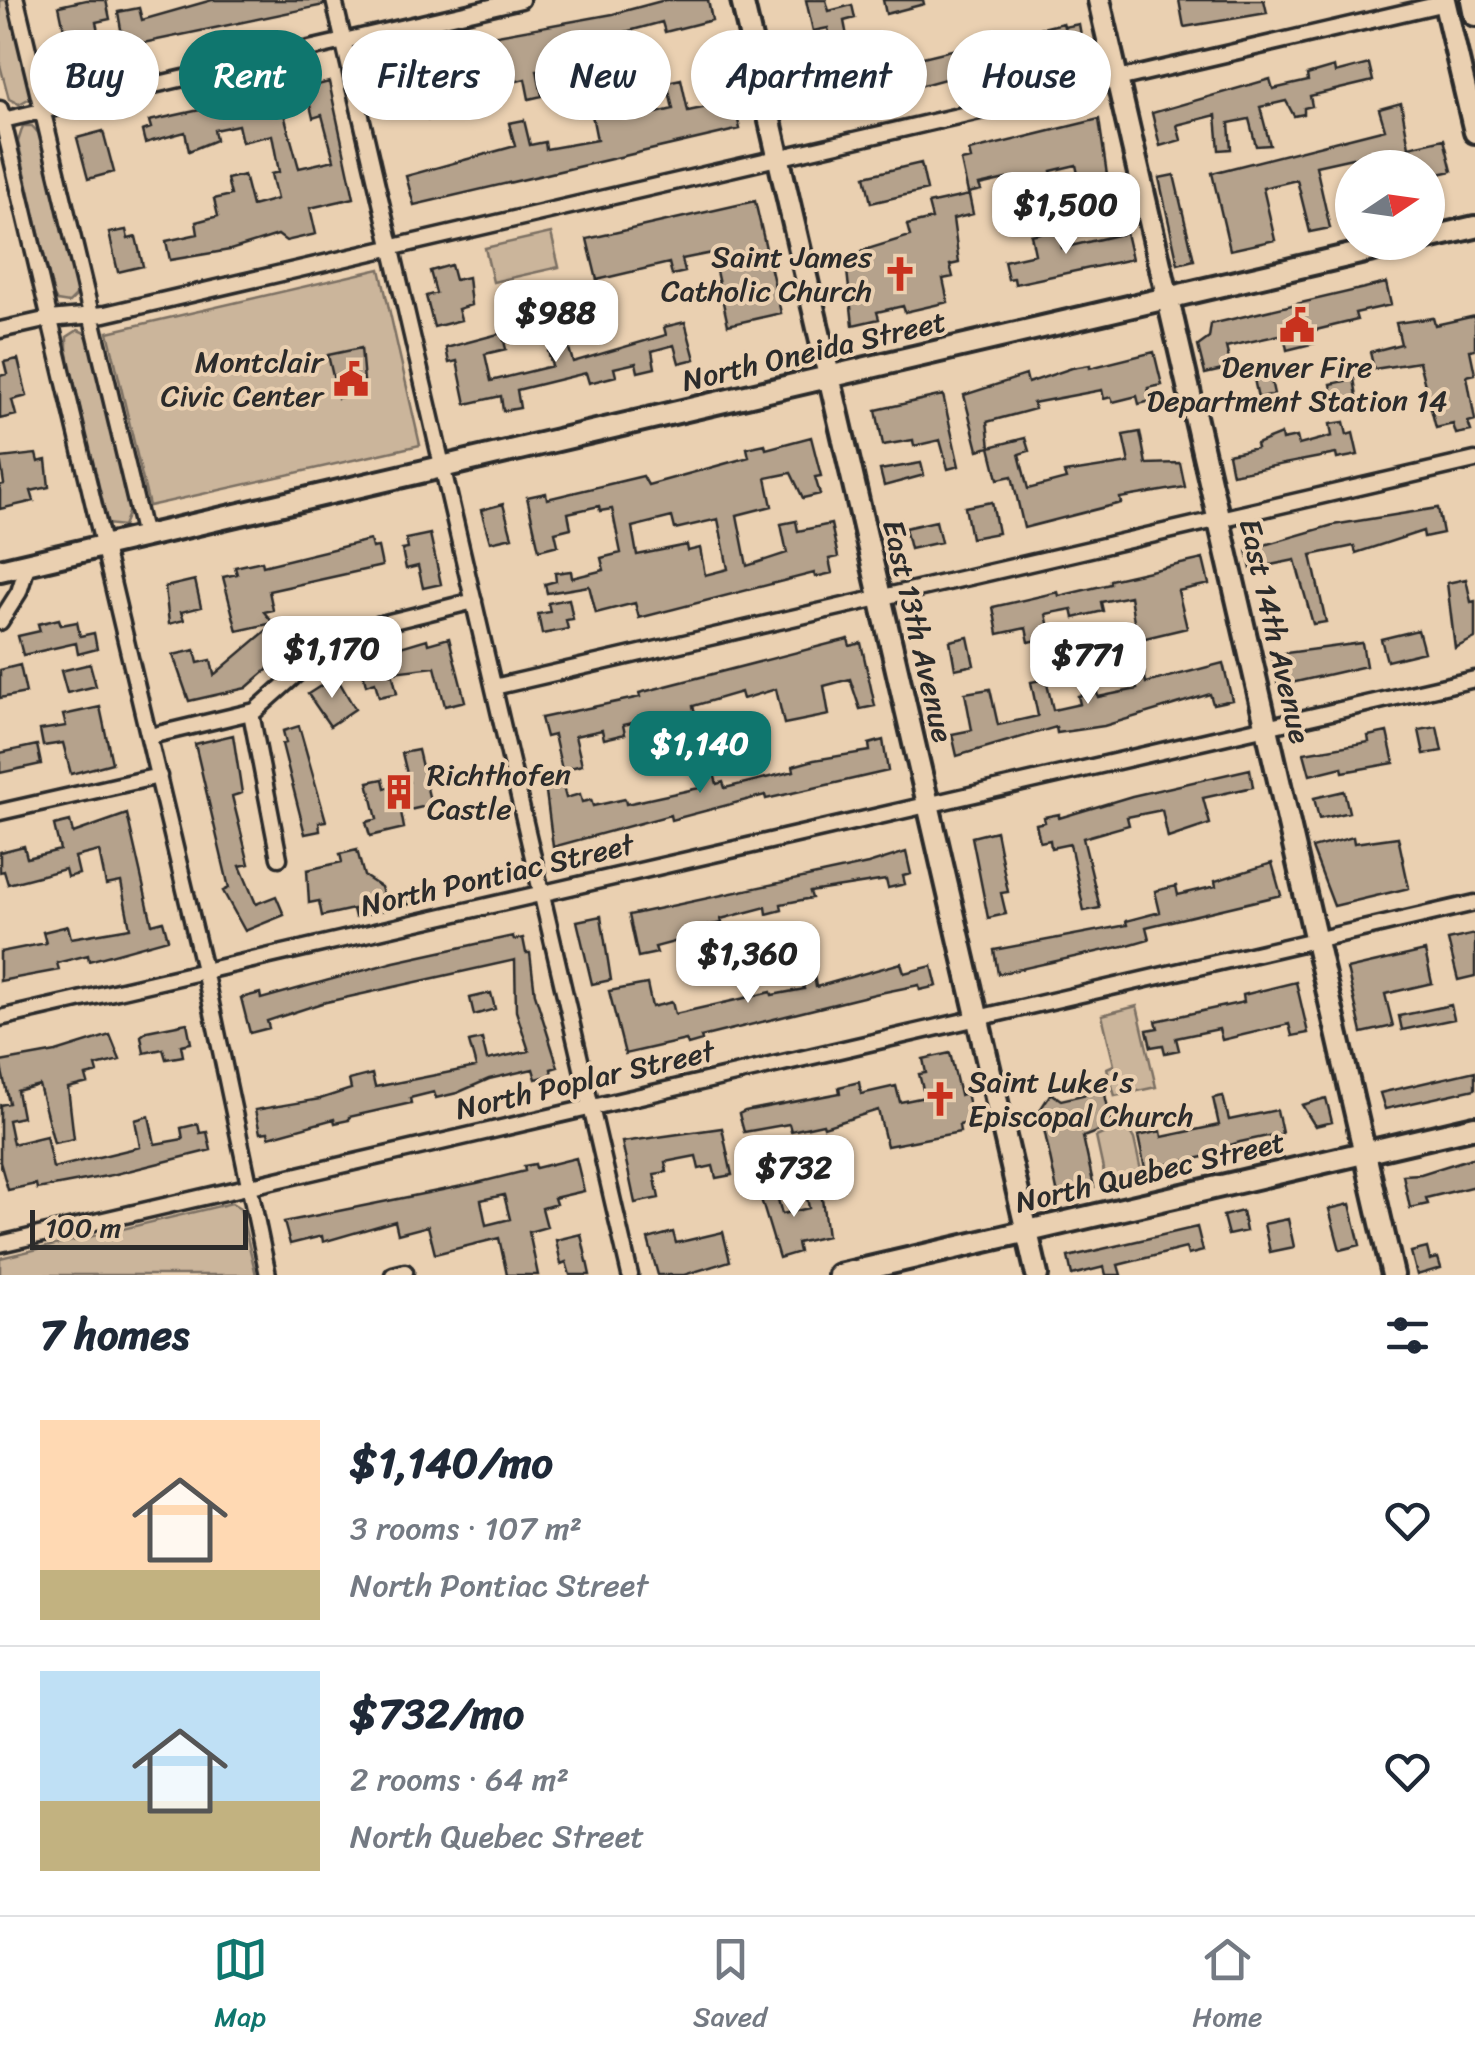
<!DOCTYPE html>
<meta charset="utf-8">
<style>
body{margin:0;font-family:Sriracha,sans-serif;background:#f2f2f3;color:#1f2937;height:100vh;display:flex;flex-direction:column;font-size:38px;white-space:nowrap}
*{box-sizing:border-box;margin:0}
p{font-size:32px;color:#747a83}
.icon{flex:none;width:55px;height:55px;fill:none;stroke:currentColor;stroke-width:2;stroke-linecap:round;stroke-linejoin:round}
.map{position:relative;height:1275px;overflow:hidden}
.panel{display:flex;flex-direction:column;background:#fff;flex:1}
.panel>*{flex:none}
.guide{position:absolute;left:30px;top:30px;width:1415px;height:90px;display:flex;gap:20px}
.needle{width:65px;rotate:77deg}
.fabs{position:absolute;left:1335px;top:150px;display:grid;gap:20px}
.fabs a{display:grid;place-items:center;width:110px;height:110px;border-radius:50%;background:#fff;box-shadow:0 2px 8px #0004;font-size:50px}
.scale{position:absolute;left:30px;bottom:25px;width:218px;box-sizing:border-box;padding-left:10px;border:5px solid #2b2b2b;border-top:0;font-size:28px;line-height:35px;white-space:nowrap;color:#2b2b2b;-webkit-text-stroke:8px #ead0b1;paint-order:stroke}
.price{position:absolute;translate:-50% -85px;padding:0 22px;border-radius:20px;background:#fff;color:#222;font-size:32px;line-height:65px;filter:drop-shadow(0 2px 5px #0008)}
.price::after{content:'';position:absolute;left:50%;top:60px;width:30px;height:22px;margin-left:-15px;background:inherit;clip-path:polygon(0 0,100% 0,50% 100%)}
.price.current{background:#0f766e;color:#fff}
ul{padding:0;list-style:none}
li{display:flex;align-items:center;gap:30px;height:250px;padding:0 40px}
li+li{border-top:2px solid #e0e1e3}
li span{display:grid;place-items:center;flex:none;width:280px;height:200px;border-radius:0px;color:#555}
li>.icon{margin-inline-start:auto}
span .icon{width:120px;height:120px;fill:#fffc;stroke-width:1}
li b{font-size:42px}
h2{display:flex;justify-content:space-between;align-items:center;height:120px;padding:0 40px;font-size:42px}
.pill{padding:0 35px;border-radius:45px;background:#fff;box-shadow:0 2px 8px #0004;font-size:35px;line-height:90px}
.pill.current{background:#0f766e;color:#fff}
.dock{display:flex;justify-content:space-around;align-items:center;height:140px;border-top:2px solid #e0e1e3;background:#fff;font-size:28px;color:#747a83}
.dock a{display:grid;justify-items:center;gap:5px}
.dock .current{color:#0f766e}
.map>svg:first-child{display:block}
</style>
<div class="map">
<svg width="1475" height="1275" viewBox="0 0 1475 1275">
<rect width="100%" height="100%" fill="#ead0b1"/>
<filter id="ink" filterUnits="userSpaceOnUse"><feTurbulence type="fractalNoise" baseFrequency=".01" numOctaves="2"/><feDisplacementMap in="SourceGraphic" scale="20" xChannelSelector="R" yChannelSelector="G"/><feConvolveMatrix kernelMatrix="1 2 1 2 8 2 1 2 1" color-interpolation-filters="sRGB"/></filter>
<g filter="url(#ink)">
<path fill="#cbb59b" stroke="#7b7063" stroke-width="2.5" d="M0,0H10L31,89L30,98L19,104L9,99L0,65Z
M23,126H32L41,136L76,286V296L69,303L57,301L53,294L18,142Z
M551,233L559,267L493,282L485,248Z
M380,269L420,445L149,506L108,332Z
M537,288L545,292L550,313L503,323L497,296Z
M78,330L85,333L90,344L129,511L123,526L107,524L104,517L67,349V337Z
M1137,1006L1156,1087L1115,1096L1107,1068L1114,1065L1102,1015Z
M1125,1124L1134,1139L1142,1175L1106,1183L1096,1137Z
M232,1203L240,1208L256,1275H0V1258Z"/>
<path fill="#b5a28c" stroke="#2b2b2b" stroke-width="2.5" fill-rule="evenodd" d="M86,0H106L110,19L96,22L102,50L92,51L93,59L71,63L59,6Z
M212,0H324V5L124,47L118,12L139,8L142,20Z
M665,0H708L712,20L665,32L662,22L618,34L625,63L612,66L607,44L597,46L596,41L553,50L557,65L537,70L542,96L529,99L525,79L494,87L486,37L613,14Z
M806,0H826L829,11L852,5L855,18L844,21L850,52L833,55L828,28L813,31Z
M883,0H923L924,4L886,14Z
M1179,0H1264L1267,13L1184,27Z
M1063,23L1064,27L1079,24L1083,47L1017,59L898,92L892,60L918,54L919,58Z
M720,42L740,129L414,205L406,176L515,146L509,123L524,120L530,145L545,142L546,149L597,140L592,115L608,112L605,101L622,97L624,107L645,102L648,115L673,109L667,82L681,79L688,111L712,106L711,101L717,100L702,45Z
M460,47L467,83L452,86L449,72L425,77L429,94L401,100L396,79L384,81L379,62Z
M1369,64L1373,81L1310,96L1312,106L1304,108V114L1294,116L1286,101L1260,107L1270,145L1256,146L1249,119L1229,123L1231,149L1219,150L1216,115L1177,125L1181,140L1160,146L1152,113L1270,79L1273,89L1308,81L1307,75L1334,67L1335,73Z
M846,67L849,81L855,79L860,103L802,112L797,89L830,81L827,71Z
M329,82L354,198L310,208L316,234L286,241L278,235L230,250L170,260L166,241L198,234L196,222L218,216L214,199L231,195L227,179L244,175L252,206L277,199L271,174L279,172L272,135L242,142L238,125L214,130L216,140L189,151L185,132L145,143L142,131L151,128L149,121L278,93L299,168L334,160L322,115L313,118L306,88Z
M450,94L455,114L428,120L424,101Z
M1401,103L1409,147L1444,139L1452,171L1434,175L1430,163L1397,168L1393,149L1316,166L1330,228L1310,232L1297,180L1263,188L1275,240L1230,250L1212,173L1385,129L1379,109Z
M1099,119L1108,182L1081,188L1076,165L1051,171L1056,194L1012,204L1006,179L979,185L981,190L968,193L961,161L971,159L969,151Z
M103,131L114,172L88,179L77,138Z
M921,163L927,190L871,203L865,176Z
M1174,175L1194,260L1178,264L1159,178Z
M969,195L973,214L953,219L959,263L950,265L953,277L943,279L948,302L905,312L903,306L877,312L879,319L853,325L847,271L857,269L855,262L863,260L861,251L910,236L907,225L932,219L928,204Z
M755,201L781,313L728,325L712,253L682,259L685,272L672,275L669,263L597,280L587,239Z
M1058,229L1062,248L1126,233L1132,259L1015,284L1014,278L1008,279L1004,261L1035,254L1031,235Z
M126,230L128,239L136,237L143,266L118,272L109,233Z
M451,265L455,280L468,277L471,305L458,309L461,320L434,327L426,296L436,293L430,271Z
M1386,283L1391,305L1355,313L1357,320L1312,331L1315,343L1287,350L1284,334L1226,347L1231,368L1205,374L1198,346L1209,338L1211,324Z
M1475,316V349L1470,350L1475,374L1467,376L1475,420L1468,422L1471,431L1456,434L1453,424L1436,428L1419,362L1374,369L1370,352L1401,344L1396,323L1433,318L1435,325Z
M685,322L695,359L679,363L674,345L652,351L655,368L638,372L636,363L614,368L616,376L589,383L586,373L517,390L520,408L503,411L501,396L466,404L457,361L449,363L446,348L502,333L506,349L485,354L491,381L552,366L548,351L568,345L573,362L666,335L664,327Z
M361,348L365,392L338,398L328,355Z
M1154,352L1162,385L1148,388L1151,401L1139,404L1137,396L1113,402L1111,397L1104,399L1102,390L1033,403L1035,409L987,422L990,447L1025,438L1029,451L1019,454L1028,489L1066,479L1064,473L1129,463L1123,435L1140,432L1146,464L1180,463L1185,487L1120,498L1121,503L1024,528L1012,476L998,479L990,447L978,450L964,395L1026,375L1028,383L1072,368L1090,365V368Z
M18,359L27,396L12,400L16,415L0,419V376L7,374L4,362Z
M1269,371L1274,394L1258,398L1253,374Z
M1354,379L1357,396L1334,401L1331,384Z
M943,395L959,466L948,469L940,440L914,446L913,440L883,445L876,410Z
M1344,422L1347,435L1353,433L1358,455L1337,459L1336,454L1232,474L1228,454L1257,448L1256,444L1281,434L1282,440L1297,437L1299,445L1332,436L1330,424Z
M811,437L821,476L815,477L820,494L803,498L791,473L766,478L772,506L737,515L747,566L787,553L781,524L796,521L798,531L831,524L838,557L829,559L832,573L815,577L814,573L639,618L635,603L596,613L589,586L547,593L545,584L556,581L555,573L571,571L572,578L604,570L601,558L621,553L612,509L600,511L599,506L568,513L571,528L555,532L558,545L539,550L527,497L546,493L547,499L643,476L648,485L749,457L747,448L765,444L766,449ZM672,517L675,529L718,519L728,569L705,575L700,548L688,551L687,545L637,555L632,527Z
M36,454L38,462L46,460L49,487L31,491L34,501L0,509V485L4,484L0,458Z
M921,463L924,475L884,486L880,470Z
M992,502L998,533L971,538L965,507Z
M503,504L512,537L490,542L481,510Z
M1438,508L1443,533L1424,537L1423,531L1356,553L1354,546L1311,555L1326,622L1313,624L1295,560L1251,569L1247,550L1333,525Z
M936,521L941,542L910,549L905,528Z
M430,534L441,584L423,588L418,566L406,569L402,550L408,549L406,539Z
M370,540L372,548L378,547L382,566L269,591L273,610L264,612L273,623L237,631L223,577L237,574L235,567L262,561L263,566Z
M1203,559L1209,584L1178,591L1187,628L1137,640L1130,596L1101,602L1103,611L1074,618L1072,609L1046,614L1051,637L1029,642L1026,628L998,634L993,607L1058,592L1059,596L1110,584V580Z
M1466,579L1471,602L1475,601V638L1455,648L1447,583Z
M195,580L201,607L181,612L184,620L169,624L165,587Z
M569,599L573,619L566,620L568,629L542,634L538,614L550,612L548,603Z
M59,619L61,625L77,622L80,636L94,633L97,649L78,654L76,643L23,655L18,636L40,631L38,624Z
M274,624L290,642L276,653L281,658L246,688L189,701L173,655L195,650L198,663L211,660L214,675Z
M1418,630L1424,652L1387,661L1381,639Z
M968,637L974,665L955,669L950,641Z
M449,638L465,701L445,706L435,667L392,672L397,693L379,697L375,682L366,685L360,659L427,639L428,644Z
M848,639L850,646L861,643L875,706L860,709L850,679L824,686L829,715L784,724L776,689L743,699L741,692L693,706L695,713L670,720L673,729L656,733L646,720L623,725L625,734L604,739L602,730L575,736L582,765L562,770L554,735L546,737L541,718L640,697L639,693Z
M1362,643L1366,666L1278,686L1271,655Z
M1223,663L1232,700L1213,704L1210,694L1104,726L1057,733L1056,727L957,756L952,734L972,730L965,693L990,689L998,725L1038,716L1031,682L1046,679L1053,710L1080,704L1078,696L1097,692L1098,697L1137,689L1133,674L1144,672L1146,683Z
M90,664L96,686L67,693L61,671Z
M20,665L26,693L0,698V670Z
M336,676L355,709L330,726L308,694Z
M100,707L112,763L71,774L63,743L43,746L40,730L66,726L63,715Z
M299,726L326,821L319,822L320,831L305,834L282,744L286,743L283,731Z
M1437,727L1442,751L1424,754L1419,730Z
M1387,732L1394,763L1343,772L1342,767L1310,775L1304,753L1369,742L1368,736Z
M233,735L242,793L232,796L249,864L240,866L256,904L276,896L284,915L245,931L223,891L229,888L195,744Z
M883,740L888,771L766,799L765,795L671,820L670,815L553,847L545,784L561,779L566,798L580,794L582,802L591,800L593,806L625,799L626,804L699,788L693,767L711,763L717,784L723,782L725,788L794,771L793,766L814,760L870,751L869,744Z
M37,745L41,764L0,773V753Z
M418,750L431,805L401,812L404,828L370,836L366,822L377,819L368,782L383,779L385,788L409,782L402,753Z
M1250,769L1253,787L1203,798L1210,824L1168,838L1162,810L1127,817L1129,825L1083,838L1100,908L1084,911L1070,844L1051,848L1050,840L1040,842L1036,824L1045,822L1044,817L1059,814V818L1132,796Z
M1344,791L1349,812L1319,819L1314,798Z
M127,814L152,924L163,921L168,939L89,961L88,955L57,963L59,970L0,981V952L46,943L43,932L68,926L71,938L130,928L121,882L106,885L99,851L75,857L79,874L67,877L65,869L8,884L4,871L0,872V852L24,846L27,858L60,850L54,825L70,821L73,833Z
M996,831L1008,892L1001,893L1006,914L988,918L972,837Z
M1353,837L1354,843L1398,837L1409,888L1334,906L1312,848Z
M357,850L364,876L381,887L384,898L419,890L422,901L355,917L353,909L322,916L319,901L309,903L307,870L342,862L340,854Z
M906,852L911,874L903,876L905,884L888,888L886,880L810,892L812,898L781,904L782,910L767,914L766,907L721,919L722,923L702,927L704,934L655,947L657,953L638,957L629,915L868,864Z
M1272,863L1281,895L1146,927L1149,939L1128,945L998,974L994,950L1127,925L1126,921L1160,912L1155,891L1176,886L1178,895L1216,886L1215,881Z
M601,916L611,980L592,984L577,921Z
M1475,934V976L1458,980L1448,940Z
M513,936L514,940L523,938L526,953H530L535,994L558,1067L551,1069L552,1075L536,1079L533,1069L489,1079L457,1093L436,1098L434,1092L410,1098L411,1103L349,1117V1120L335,1123L334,1119L269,1137L268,1132L260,1133L255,1110L320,1099L351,1089L349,1080L372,1074L375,1087L476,1067L469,1042L482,1039L487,1060L529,1051L516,1011L515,960L322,1003L267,1021L269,1028L250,1033L241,998L260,993L261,999L394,962Z
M809,945L816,987L901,963L904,973L932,966L937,986L920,990L919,985L875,994L701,1037L702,1041L688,1045L686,1040L625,1054L609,991L647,984L652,1007L672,1002L675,1014L771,992L772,995L804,989L796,947Z
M1425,951L1432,983L1385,994L1393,1026L1362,1033L1347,969Z
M1296,982L1308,1033L1292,1036L1289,1024L1222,1040L1219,1029L1176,1038L1179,1050L1165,1053L1163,1045L1151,1047L1147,1030L1158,1028L1156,1021L1244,1002L1243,995Z
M491,993L495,1009L474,1015L470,998Z
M1451,1005L1454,1019L1402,1030L1399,1016Z
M187,1023L191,1043L181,1045L183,1056L166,1059L163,1049L144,1053L141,1036L147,1031Z
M110,1035L120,1060L96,1066L98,1073L86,1076L88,1083L68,1088L74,1139L54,1143L39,1085L17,1091L22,1117L8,1120L13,1144L46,1136L53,1168L140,1147L135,1120L149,1116L155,1144L183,1139L181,1128L198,1124L200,1133L207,1132L211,1150L112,1175L37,1189L36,1184L8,1190L0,1162V1105L9,1103L0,1062L56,1052Z
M950,1053L960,1095L966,1093L971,1114L966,1116L968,1123L959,1125L960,1132L887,1146L878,1110L824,1127L823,1124L791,1131L789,1124L744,1132L739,1114L745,1111L840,1093L839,1087L859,1082L861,1094L896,1086L900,1102L925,1097L919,1074L926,1073L923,1059Z
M1475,1071V1089L1385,1109L1380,1093Z
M1104,1090L1112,1126L1083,1137L1094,1187L1058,1195L1040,1110L1051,1093L1061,1100Z
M1223,1096L1229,1120L1277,1110L1282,1133L1240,1142L1208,1152L1209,1156L1145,1169L1138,1136L1161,1131L1162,1137L1219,1125L1213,1098Z
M1326,1098L1332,1122L1315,1126L1302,1105Z
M722,1128L732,1175L716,1178L713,1166L699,1169L696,1156L665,1162L667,1172L654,1174L659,1198L635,1203L622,1142Z
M1475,1157V1186L1426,1198L1428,1204L1410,1208L1403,1175L1421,1174Z
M576,1158L584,1191L554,1198L556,1204L542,1208L547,1227L529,1232L538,1275H507L499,1238L435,1254L428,1226L398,1234L395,1221L323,1242L322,1236L290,1244L284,1222L477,1183L525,1171L524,1166L535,1164L536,1168ZM504,1195L510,1219L486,1225L481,1200Z
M820,1184L827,1236L797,1243L799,1252L779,1258L758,1189L774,1185L782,1214L809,1208L805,1188Z
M1350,1204L1360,1245L1340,1250L1329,1209Z
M1242,1211L1246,1231L1228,1235L1223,1216Z
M1288,1219L1294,1247L1270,1252L1264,1224Z
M1197,1227L1203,1251L1188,1255L1186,1248L1118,1265L1121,1275H1106L1104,1267L1072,1275L1068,1257Z
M673,1232L676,1243L723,1232L730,1261L684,1275H658L648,1239Z
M581,1234L590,1275H570L566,1262L561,1264L556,1240Z
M1427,1248L1430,1260L1438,1258L1441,1268L1417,1275L1411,1252Z"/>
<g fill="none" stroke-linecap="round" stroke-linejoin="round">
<defs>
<path id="street" d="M16,0L144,536
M334,0L630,1275
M0,109L204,970L268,1275
M3,120L521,0
M0,330L49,319L105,314L1445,3
M0,622L19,592L28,563
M494,687L1475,460
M251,713L279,858
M150,736L255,711L328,646L353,631L474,601
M0,812L159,776
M0,1018L1475,679
M0,1244L1475,903
M393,1275L405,1272"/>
<path id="secondary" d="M742,0L1037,1275
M1099,0L1393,1275
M1428,238L1475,227
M0,570L1407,242
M839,1275L1475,1127"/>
<path id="primary" d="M1444,0L1475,132
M1472,0L1475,15"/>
</defs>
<use href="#street" stroke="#2b2b2b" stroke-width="21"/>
<use href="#secondary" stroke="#2b2b2b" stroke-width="28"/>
<use href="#primary" stroke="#2b2b2b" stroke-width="28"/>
<use href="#street" stroke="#ead0b1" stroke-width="14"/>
<use href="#secondary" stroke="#ead0b1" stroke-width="20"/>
<use href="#primary" stroke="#ead0b1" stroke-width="20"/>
</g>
</g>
<defs>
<symbol id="church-bare" viewBox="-9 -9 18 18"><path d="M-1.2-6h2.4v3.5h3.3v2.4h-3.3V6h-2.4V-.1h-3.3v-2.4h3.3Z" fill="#c8321e" stroke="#ead0b1" stroke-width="2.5" paint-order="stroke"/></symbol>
<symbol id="civic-bare" viewBox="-9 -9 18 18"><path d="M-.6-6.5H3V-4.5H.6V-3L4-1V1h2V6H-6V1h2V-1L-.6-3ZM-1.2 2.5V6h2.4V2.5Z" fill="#c8321e" stroke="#ead0b1" stroke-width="2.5" paint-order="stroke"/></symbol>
<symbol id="building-bare" viewBox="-9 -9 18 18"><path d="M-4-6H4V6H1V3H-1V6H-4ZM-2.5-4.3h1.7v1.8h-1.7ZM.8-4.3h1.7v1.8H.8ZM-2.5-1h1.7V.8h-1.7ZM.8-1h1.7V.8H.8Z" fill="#c8321e" stroke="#ead0b1" stroke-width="2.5" paint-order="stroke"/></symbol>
</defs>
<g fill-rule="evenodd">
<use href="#church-bare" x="875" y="249" width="50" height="50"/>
<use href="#civic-bare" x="1272" y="300" width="50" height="50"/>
<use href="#civic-bare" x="326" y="354" width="50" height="50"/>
<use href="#building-bare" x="374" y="767" width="50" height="50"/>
<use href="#church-bare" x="915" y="1074" width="50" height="50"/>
</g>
<g text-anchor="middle" stroke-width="8" stroke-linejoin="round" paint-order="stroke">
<g font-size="30" fill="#2b2b2b" stroke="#ead0b1" text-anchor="end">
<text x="872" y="267">Saint James<tspan x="872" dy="34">Catholic Church</tspan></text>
<text x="323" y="372">Montclair<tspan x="323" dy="34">Civic Center</tspan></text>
<text x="1297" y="377" text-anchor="middle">Denver Fire<tspan x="1297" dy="34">Department Station 14</tspan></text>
<text x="427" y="785" text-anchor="start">Richthofen<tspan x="427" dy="34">Castle</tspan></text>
<text x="968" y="1092" text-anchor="start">Saint Luke's<tspan x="968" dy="34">Episcopal Church</tspan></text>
</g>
<g font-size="30" fill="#2b2b2b" stroke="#ead0b1">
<text transform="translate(814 351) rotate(-13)" y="10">North Oneida Street</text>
<text transform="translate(918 631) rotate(77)" y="10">East 13th Avenue</text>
<text transform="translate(1275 631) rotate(77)" y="10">East 14th Avenue</text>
<text transform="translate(497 875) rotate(-13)" y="10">North Pontiac Street</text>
<text transform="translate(585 1080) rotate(-13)" y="10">North Poplar Street</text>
<text transform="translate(1150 1172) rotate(-13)" y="10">North Quebec Street</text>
</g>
</g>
</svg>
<div class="fabs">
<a><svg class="needle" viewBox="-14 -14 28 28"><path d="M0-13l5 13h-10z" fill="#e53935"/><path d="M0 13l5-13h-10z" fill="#747a83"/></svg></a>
</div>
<div class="scale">100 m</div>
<b class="price" style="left:1066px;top:257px">$1,500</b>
<b class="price" style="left:556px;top:365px">$988</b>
<b class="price" style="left:332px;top:701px">$1,170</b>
<b class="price" style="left:1088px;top:707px">$771</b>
<b class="price current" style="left:700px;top:796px">$1,140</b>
<b class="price" style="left:748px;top:1006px">$1,360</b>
<b class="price" style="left:794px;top:1220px">$732</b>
<div class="guide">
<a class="pill">Buy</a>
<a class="pill current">Rent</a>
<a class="pill">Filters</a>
<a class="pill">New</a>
<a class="pill">Apartment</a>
<a class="pill">House</a>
</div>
</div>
<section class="panel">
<h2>7 homes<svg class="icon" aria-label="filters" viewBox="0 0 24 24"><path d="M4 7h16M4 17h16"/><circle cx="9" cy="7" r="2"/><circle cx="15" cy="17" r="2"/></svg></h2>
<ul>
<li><span style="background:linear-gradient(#ffd9b3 75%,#c2b280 0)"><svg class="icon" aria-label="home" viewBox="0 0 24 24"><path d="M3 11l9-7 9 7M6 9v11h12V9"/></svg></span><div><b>$1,140/mo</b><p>3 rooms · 107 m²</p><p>North Pontiac Street</p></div><svg class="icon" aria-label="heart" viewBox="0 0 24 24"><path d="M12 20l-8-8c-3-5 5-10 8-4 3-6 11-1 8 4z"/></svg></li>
<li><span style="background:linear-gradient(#bfe0f5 65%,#c2b280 0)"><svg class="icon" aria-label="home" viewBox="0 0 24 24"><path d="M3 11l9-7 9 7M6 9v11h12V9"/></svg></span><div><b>$732/mo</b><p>2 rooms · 64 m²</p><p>North Quebec Street</p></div><svg class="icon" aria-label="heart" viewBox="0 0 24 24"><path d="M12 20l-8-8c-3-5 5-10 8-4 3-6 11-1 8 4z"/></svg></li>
</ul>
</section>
<nav class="dock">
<a class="current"><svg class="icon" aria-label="map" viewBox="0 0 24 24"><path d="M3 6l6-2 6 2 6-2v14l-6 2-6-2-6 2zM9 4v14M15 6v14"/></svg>Map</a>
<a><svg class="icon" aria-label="saved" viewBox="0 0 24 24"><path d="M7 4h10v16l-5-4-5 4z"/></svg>Saved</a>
<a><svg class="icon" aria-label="home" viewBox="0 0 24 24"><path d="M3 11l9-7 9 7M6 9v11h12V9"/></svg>Home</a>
</nav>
